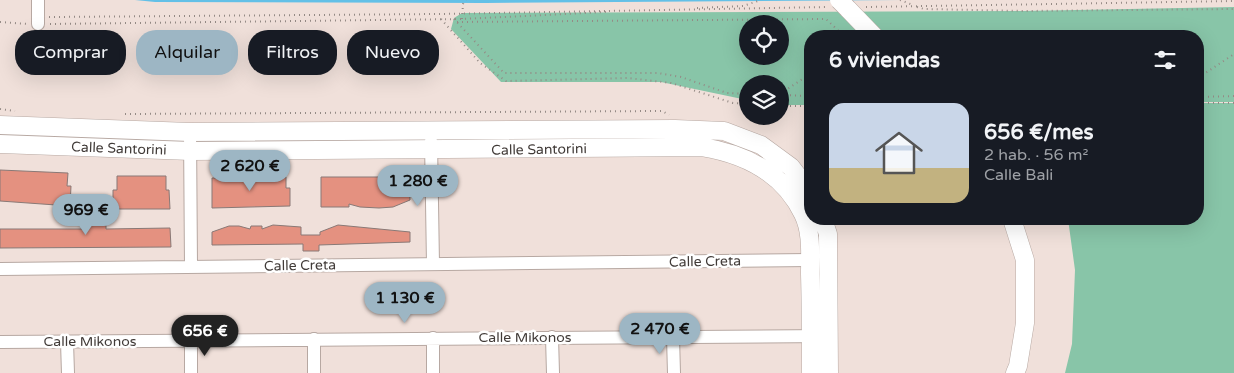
<!DOCTYPE html>
<html lang="es">
<meta charset="utf-8">
<style>
body{margin:0;font-family:"Varela Round",sans-serif;background:#20242c;color:#f1f3f6;height:100vh;display:flex;flex-direction:column;font-size:19px;white-space:nowrap}
*{box-sizing:border-box;margin:0}
p{font-size:16px;color:#9ea1a6}
.icon{flex:none;width:28px;height:28px;fill:none;stroke:currentColor;stroke-width:2;stroke-linecap:round;stroke-linejoin:round}
.map{position:relative;flex:1;overflow:hidden}
.details{position:absolute;left:804px;top:30px;width:400px;height:195px;display:flex;flex-direction:column;background:#171b24;border-radius:20px;box-shadow:0 5px 20px #0002}
.details>*{flex:none}
.hud{position:absolute;left:15px;top:30px;width:475px;height:45px;display:flex;gap:10px}
.buttons{position:absolute;left:739px;top:15px;display:grid;gap:10px}
.buttons a{display:grid;place-items:center;width:50px;height:50px;border-radius:50%;background:#171b24;box-shadow:0 5px 20px #0002;font-size:25px}
.price{position:absolute;translate:-50% -42px;padding:0 11px;border-radius:18px;background:#9db6c4;color:#111;font-size:16px;line-height:32px;filter:drop-shadow(0 1px 2px #0008)}
.price::after{content:'';position:absolute;left:50%;top:30px;width:15px;height:11px;margin-left:-8px;background:inherit;clip-path:polygon(0 0,100% 0,50% 100%)}
.price.current{background:#222;color:#fff}
ul{padding:0;list-style:none}
li{display:flex;align-items:center;gap:15px;height:125px;padding:0 25px}
li span{display:grid;place-items:center;flex:none;width:140px;height:100px;border-radius:15px;color:#555}
li>.icon{margin-inline-start:auto}
span .icon{width:60px;height:60px;fill:#fffc;stroke-width:1}
li b{font-size:21px}
h2{display:flex;justify-content:space-between;align-items:center;height:60px;padding:0 25px;font-size:21px}
.pill{padding:0 18px;border-radius:20px;background:#171b24;box-shadow:0 5px 20px #0002;font-size:18px;line-height:45px}
.pill.current{background:#9db6c4;color:#111}
.map>svg:first-child{display:block}
</style>
<div class="map">
<svg width="1234" height="373" viewBox="0 0 1234 373">
<rect width="100%" height="100%" fill="#f0e0da"/>
<path fill="#88c5a8" fill-rule="evenodd" d="M1234,7V102H1198V36H810V105H780V84H748L747,100L661,82H501L451,29L454,18L462,13L1024,11ZM748,24H780V56H748Z
M1198,103H1234V373H1065L1072,344L1075,270L1068,219H1198Z"/>
<path fill="#63c0e7" d="M135,0H900L485,3L155,2Z"/>
<path fill="#e49180" stroke="#897976" d="M0,170L68,173L67,186H71L70,206L0,201Z
M117,176H166V190H169L170,209H113V190H117Z
M286,177V188H290V206L212,208V178Z
M321,177H409L410,200L393,207L379,208L360,207L349,204V207H321Z
M88,211H106V229L170,228L171,247L0,248V229H88Z
M273,225L301,227V235H320V232L338,225L410,232V242L319,245V251H303V244L212,245V232L229,226H239L250,229L251,226H262V229Z"/>
<g fill="none" stroke-linecap="round" stroke-linejoin="round">
<defs>
<path id="street" d="M38,0V24
M190,132L191,266
M431,141L433,264
M0,269L810,260
M552,337L553,373
M673,337L674,373
M433,338V373
M191,341V373
M0,342L829,336
M67,342L68,373
M314,373V339"/>
<path id="secondary" d="M848,9L874,36
M0,125L190,132L675,129L724,131L761,145L791,167L810,192
M0,144L191,151L702,147C745,154 783,172 803,214C812,232 810,254 810,274C811,307 811,340 811,373
M823,219L828,234L829,373
M1012,219L1025,260V323L1018,366L1015,373"/>
</defs>
<use href="#street" stroke="#b7a8a2" stroke-width="14"/>
<use href="#secondary" stroke="#b7a8a2" stroke-width="19"/>
<path stroke="#948a85" stroke-width="2" stroke-dasharray="1 4" stroke-linecap="butt" d="M900,0L913,5
M866,7L1234,1
M917,7L924,9L1024,11L1234,9
M697,8L743,6L761,0
M49,17L440,14L827,7
M441,19L480,63L506,81L628,78L671,83L733,103L748,104
M454,19L504,73H658L681,77L727,93L748,94
M462,19L463,4L466,0
M0,22L28,24
M457,22L826,19L844,36
M50,24L462,19L607,12
M1198,78L1234,54
M780,94L810,74
M780,95L810,96
M1198,97L1234,96
M1198,103H1234
M780,106H810
M0,109L15,111
M125,114L662,111L669,115"/>
<use href="#street" stroke="#fff" stroke-width="12"/>
<use href="#secondary" stroke="#fff" stroke-width="18"/>
<defs>
<path id="secondary-bridge" d="M839,0L848,9"/>
</defs>
<use href="#secondary-bridge" stroke="#b7a8a2" stroke-width="19" stroke-linecap="butt"/>
<use href="#secondary-bridge" stroke="#fff" stroke-width="18"/>
</g>
<g text-anchor="middle" stroke-width="5" stroke-linejoin="round" paint-order="stroke">
<g font-size="14" fill="#413b38" stroke="#fff">
<text transform="translate(119 148) rotate(2)" y="5">Calle Santorini</text>
<text transform="translate(539 149) rotate(-1)" y="5">Calle Santorini</text>
<text transform="translate(705 261) rotate(-1)" y="5">Calle Creta</text>
<text transform="translate(300 265) rotate(-1)" y="5">Calle Creta</text>
<text x="525" y="342">Calle Mikonos</text>
<text x="90" y="346">Calle Mikonos</text>
</g>
</g>
</svg>
<div class="buttons">
<a><svg class="icon" aria-label="locate" viewBox="0 0 24 24"><circle cx="12" cy="12" r="6"/><path d="M12 2v4M12 18v4M2 12h4M18 12h4"/></svg></a>
<a><svg class="icon" aria-label="layers" viewBox="0 0 24 24"><path d="M12 4l9 5-9 5-9-5zM3 14l9 5 9-5"/></svg></a>
</div>
<b class="price" style="left:250px;top:192px">2 620 €</b>
<b class="price" style="left:418px;top:207px">1 280 €</b>
<b class="price" style="left:86px;top:236px">969 €</b>
<b class="price" style="left:405px;top:324px">1 130 €</b>
<b class="price" style="left:660px;top:355px">2 470 €</b>
<b class="price current" style="left:205px;top:357px">656 €</b>
<div class="hud">
<a class="pill">Comprar</a>
<a class="pill current">Alquilar</a>
<a class="pill">Filtros</a>
<a class="pill">Nuevo</a>
</div>
<section class="details">
<h2>6 viviendas<svg class="icon" aria-label="filters" viewBox="0 0 24 24"><path d="M4 7h16M4 17h16"/><circle cx="9" cy="7" r="2"/><circle cx="15" cy="17" r="2"/></svg></h2>
<ul>
<li><span style="background:linear-gradient(#c9d6e8 65%,#c2b280 0)"><svg class="icon" aria-label="home" viewBox="0 0 24 24"><path d="M3 11l9-7 9 7M6 9v11h12V9"/></svg></span><div><b>656 €/mes</b><p>2 hab. · 56 m²</p><p>Calle Bali</p></div></li>
</ul>
</section>
</div>
